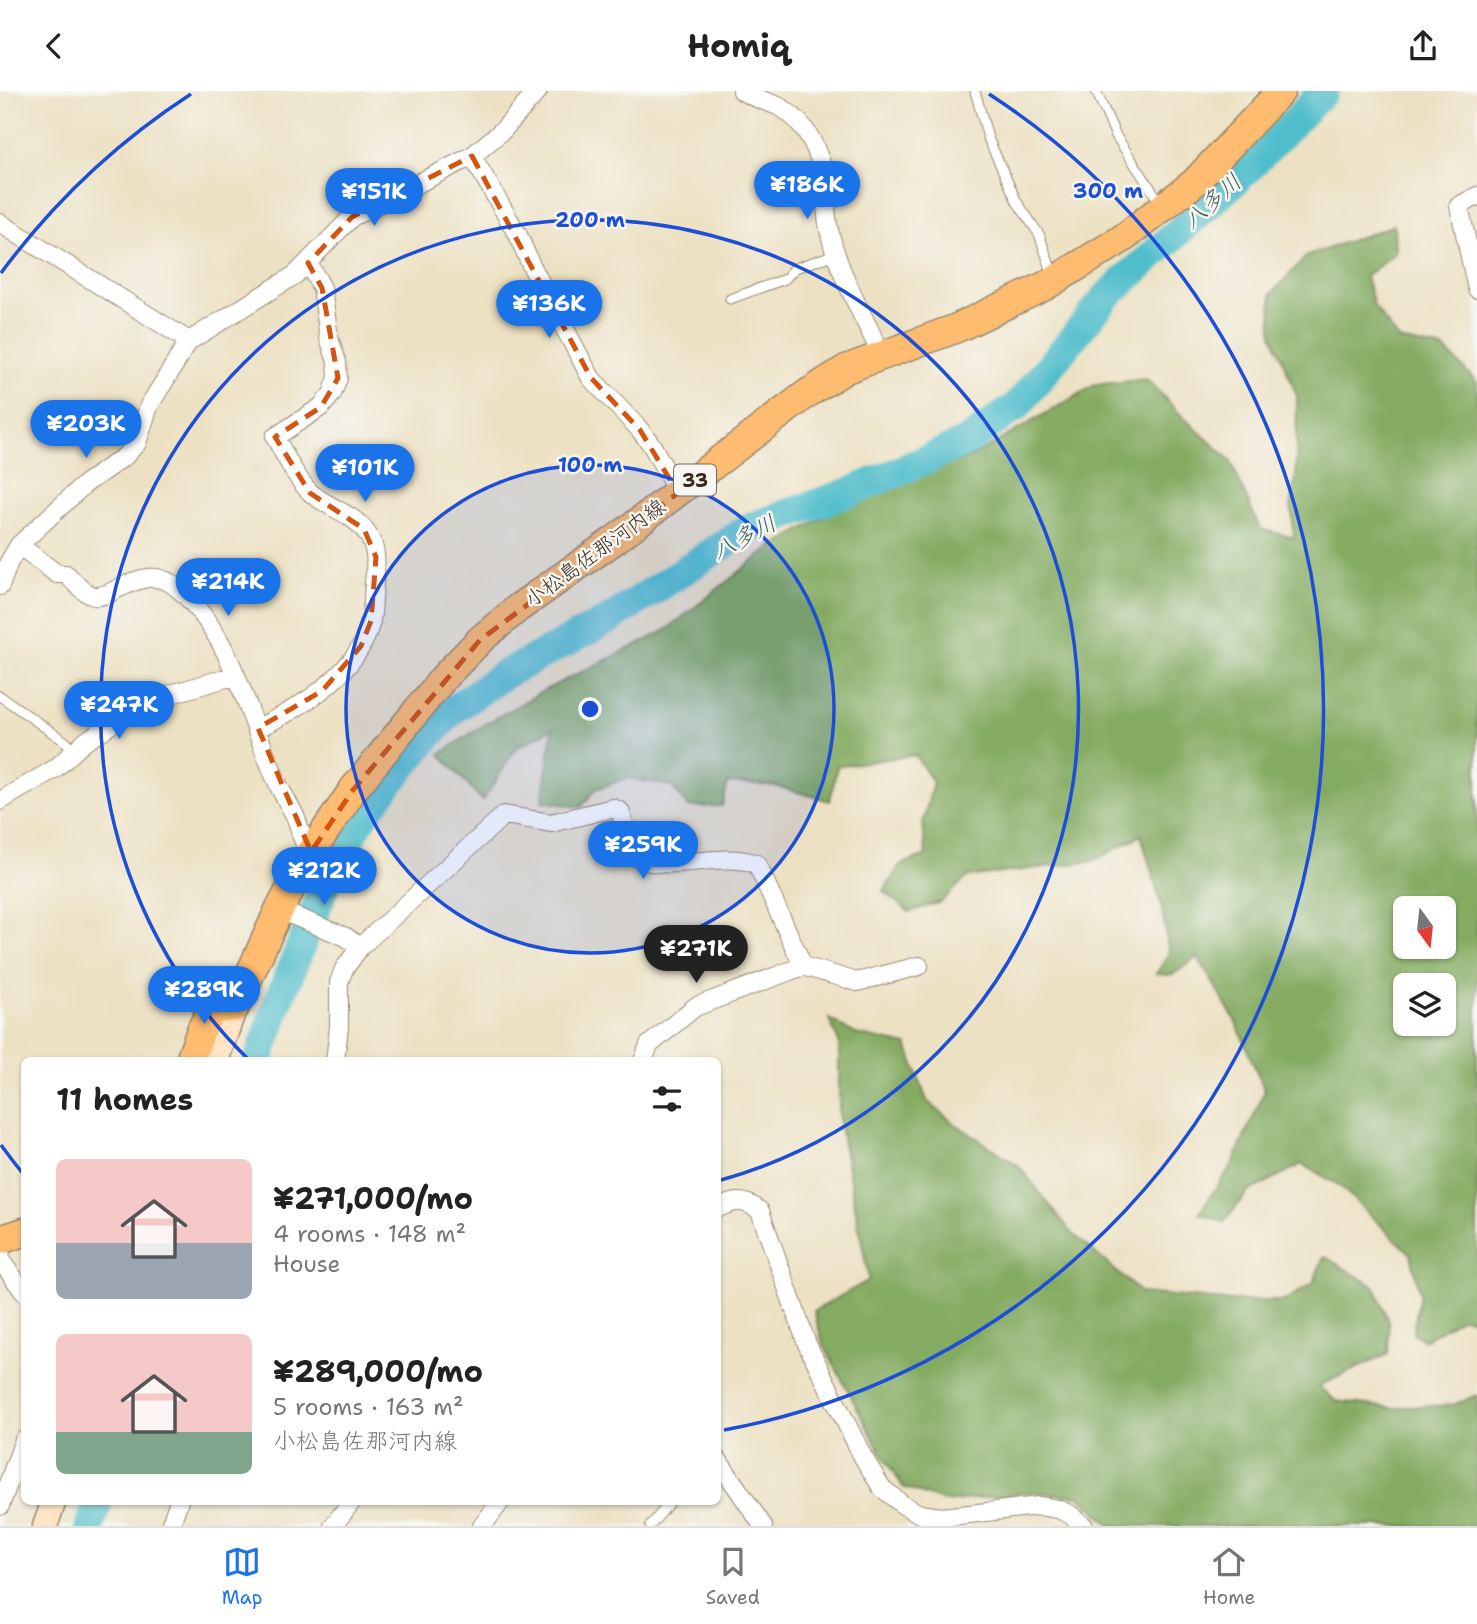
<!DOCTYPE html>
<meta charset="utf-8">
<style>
body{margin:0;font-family:"Shantell Sans","Klee One",sans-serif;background:#f2f2f2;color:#222;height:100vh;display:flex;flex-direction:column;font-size:26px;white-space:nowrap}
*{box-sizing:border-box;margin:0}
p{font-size:23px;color:#767676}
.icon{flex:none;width:38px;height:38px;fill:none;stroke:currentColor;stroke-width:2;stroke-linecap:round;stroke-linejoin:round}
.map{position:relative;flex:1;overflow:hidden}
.drawer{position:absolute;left:21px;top:966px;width:700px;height:448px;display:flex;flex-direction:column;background:#fff;border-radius:10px;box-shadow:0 2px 5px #0004}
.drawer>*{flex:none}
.needle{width:46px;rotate:165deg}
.fabs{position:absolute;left:1393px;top:805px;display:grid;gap:14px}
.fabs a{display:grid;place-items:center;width:63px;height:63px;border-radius:10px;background:#fff;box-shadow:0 2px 5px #0004;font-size:35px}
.price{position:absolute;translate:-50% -60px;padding:0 16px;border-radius:24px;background:#1a73e8;color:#fff;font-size:23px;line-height:46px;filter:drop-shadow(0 2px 4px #0008)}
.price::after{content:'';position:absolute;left:50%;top:42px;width:21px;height:16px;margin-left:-10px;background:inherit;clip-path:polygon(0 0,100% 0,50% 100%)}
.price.active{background:#222;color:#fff}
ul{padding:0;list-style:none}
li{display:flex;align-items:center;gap:21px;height:175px;padding:0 35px}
li span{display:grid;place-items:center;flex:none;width:196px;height:140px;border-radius:10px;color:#555}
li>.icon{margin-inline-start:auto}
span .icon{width:84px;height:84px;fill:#fffc;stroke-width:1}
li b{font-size:30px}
h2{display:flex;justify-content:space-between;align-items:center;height:84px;padding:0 35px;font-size:30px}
header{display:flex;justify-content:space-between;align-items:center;height:91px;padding:0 35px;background:#fff;font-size:32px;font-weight:700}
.tabs{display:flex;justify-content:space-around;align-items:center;height:98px;border-top:2px solid #e0e0e0;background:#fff;font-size:19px;color:#767676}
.tabs a{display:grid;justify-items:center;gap:4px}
.tabs .active{color:#1a73e8}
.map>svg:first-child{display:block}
</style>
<header><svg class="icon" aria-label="back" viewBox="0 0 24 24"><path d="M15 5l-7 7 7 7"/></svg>Homiq<svg class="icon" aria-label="share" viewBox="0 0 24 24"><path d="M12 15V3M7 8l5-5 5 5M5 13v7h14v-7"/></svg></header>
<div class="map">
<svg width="1477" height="1435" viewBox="0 0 1477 1435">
<rect width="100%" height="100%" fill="#f6f6f2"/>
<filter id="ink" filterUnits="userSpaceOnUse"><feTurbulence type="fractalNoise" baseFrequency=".0143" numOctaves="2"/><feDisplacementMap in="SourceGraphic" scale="14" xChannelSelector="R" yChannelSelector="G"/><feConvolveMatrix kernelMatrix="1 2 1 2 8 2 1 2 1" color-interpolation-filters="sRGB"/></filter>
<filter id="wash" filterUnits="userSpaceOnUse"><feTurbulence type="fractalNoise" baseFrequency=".00686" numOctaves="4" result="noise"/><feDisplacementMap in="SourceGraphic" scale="28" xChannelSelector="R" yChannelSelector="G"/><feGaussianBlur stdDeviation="1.57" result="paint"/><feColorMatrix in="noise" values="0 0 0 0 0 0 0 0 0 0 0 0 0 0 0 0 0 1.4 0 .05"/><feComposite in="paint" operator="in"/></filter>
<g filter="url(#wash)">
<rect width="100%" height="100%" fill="#ede1c3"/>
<path fill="#84ab62" stroke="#606a40" stroke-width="2" fill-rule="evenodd" d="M1394,134L1395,162L1366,185L1374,215L1399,249L1444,258L1477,291V1230L1463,1226L1424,1249L1413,1242L1420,1204L1411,1163L1340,1095L1302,1073L1248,1101L1224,1131L1199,1122L1232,1074L1265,1000L1236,931L1198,866L1172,884L1156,883L1169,862L1161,812L1141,744L1093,770L967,786L941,811L909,821L884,800L900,774L926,764L923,732L933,691L915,664L837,675L830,710L775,695L728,692L722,715L689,716L671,695L628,687L596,698L581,716L542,710L553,637L516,657L483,710L440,663L487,632L547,598L665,540L768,458L879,395L971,366L1095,294L1146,288L1183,326L1230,369L1260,438L1294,447L1291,410L1296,386L1297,305L1272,243L1271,203L1307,165ZM1405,817H1444V856H1405ZM1405,894H1444V933H1405Z
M829,928L856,943L907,954L927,1010L955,1033L1018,1074L1072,1142L1141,1202L1224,1210H1284L1313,1192L1324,1165L1375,1196L1389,1233L1388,1263L1318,1295L1336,1310L1391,1317L1453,1314L1477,1304V1435H1111L1079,1405L1028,1401L945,1411L903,1396L884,1367L823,1253L814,1220L869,1189L839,1031V951Z"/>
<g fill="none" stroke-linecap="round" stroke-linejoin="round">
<path stroke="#50bdcb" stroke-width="30" d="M258,970L278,911L332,778L365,723L418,657L453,619L503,584L608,529L751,436L853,400L966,351L1017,315L1108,204L1246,80L1324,0
M90,1435L98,1410"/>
</g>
</g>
<g filter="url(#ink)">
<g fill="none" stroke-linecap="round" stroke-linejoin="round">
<defs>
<path id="lane" d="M975,0L988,47L1017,111L1039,143L1053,184
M1096,0L1116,45L1161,113
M730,208L785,188L795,177L836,163
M0,605L66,651L74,660
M650,1435L671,1410"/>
<path id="street" d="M742,0C753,7 766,10 778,15C814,34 821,72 832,108L826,113C827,164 861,219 882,265
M472,65L518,144L530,172L591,287L640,339L651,353L678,402
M1477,105L1459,115L1477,198
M0,132L189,250
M19,454L57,483H66C74,490 83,503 95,505C102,506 109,502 115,499C141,487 158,478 182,501C237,553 248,629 279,695C283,704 289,713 294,723C301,736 300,750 311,761
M0,495L9,471L19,454L85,393L125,365L137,352L149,315L189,250L295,184L352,126L472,65L503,39L538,0
M258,637C302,616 359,582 371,530C373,518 373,504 374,492C376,473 378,457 366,441C353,422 326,416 310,401C295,386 285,364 275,346L321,316L332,303L338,287L337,271L329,247L322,197L308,172
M0,710L56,677L83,652L133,619L171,603L236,584
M279,819L346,846L360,856L344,878L339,891V936L335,970
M360,856L504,724L551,732L613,717L620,720L635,765C666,784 718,759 757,773L803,875L857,891L919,875
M643,970L649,954L695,916L803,875
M718,1117C735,1109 745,1108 760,1120L807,1253L863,1366L882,1397L903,1414L920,1423L942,1426L1039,1415L1058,1418L1071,1424L1084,1435
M0,1157L1,1170L24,1201
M718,1369L763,1435
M0,1415L24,1349
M170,1435L179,1410
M333,1435L352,1410
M482,1435L501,1410"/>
<path id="secondary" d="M216,970L235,916
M45,1435L54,1410"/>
<path id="primary" d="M190,970L201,939L212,918L235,916L279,819L311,761L353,699L445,585L480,549L518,517L616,448L808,302L846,278L957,237L1045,195L1122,148L1194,92L1281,0
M0,1149L24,1141"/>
</defs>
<use href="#lane" stroke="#948670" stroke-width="11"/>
<use href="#street" stroke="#948670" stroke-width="20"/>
<use href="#secondary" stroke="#948670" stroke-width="27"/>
<use href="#primary" stroke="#948670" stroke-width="31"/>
<use href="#lane" stroke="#fff" stroke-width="9"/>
<use href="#street" stroke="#fff" stroke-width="18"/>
<use href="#secondary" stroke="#ffe4c6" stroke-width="24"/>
<use href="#primary" stroke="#febc70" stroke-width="28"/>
</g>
</g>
<path fill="none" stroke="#d7540e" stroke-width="5" stroke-dasharray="14 9" stroke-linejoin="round" d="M472,65L591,287L640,339L678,402L480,549L353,699L311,761L258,637L322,600L361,555L371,530L376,466L364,438L310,402L275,346L321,316L338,287L322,197L308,172L352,126Z"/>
<circle cx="590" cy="618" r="244" fill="#1d4ed8" fill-opacity=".12"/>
<g fill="none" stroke="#1d4ed8" stroke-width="3.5">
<circle cx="590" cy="618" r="244"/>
<path d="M247 967A489 489 0 1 1 721 1089"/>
<path d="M24 1084A733 733 0 0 1 1 1054M1 182A733 733 0 0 1 191 3M989 3A733 733 0 0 1 724 1339"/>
</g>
<g text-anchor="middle" stroke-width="5" stroke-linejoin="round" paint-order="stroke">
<rect fill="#f6f6f2" stroke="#73675e" stroke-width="2" x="674" y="373.5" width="42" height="31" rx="5"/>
<g font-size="19" font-weight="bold" fill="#3b2a1e">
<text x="695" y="396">33</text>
</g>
<g font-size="21" fill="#3b2a1e" stroke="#f6f6f2">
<text transform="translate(595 462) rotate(-36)" y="7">小松島佐那河内線</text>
</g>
<g font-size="23" font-style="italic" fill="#425d5b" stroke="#f6f6f2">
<text transform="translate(1212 110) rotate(-42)" y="8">八多川</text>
<text transform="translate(744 446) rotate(-28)" y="8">八多川</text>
</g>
</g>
<circle cx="590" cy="618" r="10" fill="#1d4ed8" stroke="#f6f6f2" stroke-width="3.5"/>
<g font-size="21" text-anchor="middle" font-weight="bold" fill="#1d4ed8" stroke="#f6f6f2" stroke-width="5" stroke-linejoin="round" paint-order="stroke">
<text x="1108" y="107">300 m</text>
<text x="590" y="136">200 m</text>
<text x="590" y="381">100 m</text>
</g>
</svg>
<div class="fabs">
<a><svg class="needle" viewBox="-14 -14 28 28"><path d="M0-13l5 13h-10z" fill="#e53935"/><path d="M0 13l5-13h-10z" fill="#767676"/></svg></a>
<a><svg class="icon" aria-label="layers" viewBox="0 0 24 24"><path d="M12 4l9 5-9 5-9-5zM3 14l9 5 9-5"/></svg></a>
</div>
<b class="price" style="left:807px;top:130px">¥186K</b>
<b class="price" style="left:374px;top:137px">¥151K</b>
<b class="price" style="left:549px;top:249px">¥136K</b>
<b class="price" style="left:86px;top:369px">¥203K</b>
<b class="price" style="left:365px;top:413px">¥101K</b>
<b class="price" style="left:228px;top:527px">¥214K</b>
<b class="price" style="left:119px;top:650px">¥247K</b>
<b class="price" style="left:643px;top:790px">¥259K</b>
<b class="price" style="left:324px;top:816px">¥212K</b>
<b class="price active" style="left:696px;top:894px">¥271K</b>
<b class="price" style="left:204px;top:935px">¥289K</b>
<section class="drawer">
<h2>11 homes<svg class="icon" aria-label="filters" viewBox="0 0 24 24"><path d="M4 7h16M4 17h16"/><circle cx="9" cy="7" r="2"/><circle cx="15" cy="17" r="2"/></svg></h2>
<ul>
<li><span style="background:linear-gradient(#f6c9c9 60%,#9aa5b1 0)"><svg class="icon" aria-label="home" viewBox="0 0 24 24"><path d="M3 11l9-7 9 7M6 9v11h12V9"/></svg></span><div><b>¥271,000/mo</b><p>4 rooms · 148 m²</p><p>House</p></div></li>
<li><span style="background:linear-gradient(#f6c9c9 70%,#7fa58c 0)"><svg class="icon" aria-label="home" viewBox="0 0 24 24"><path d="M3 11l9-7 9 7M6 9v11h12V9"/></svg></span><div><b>¥289,000/mo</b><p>5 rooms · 163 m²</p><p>小松島佐那河内線</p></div></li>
</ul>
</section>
</div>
<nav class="tabs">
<a class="active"><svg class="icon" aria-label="map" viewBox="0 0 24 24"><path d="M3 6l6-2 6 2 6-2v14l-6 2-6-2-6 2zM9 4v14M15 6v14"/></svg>Map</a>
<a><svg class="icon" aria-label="saved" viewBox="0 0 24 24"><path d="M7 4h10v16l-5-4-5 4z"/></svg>Saved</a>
<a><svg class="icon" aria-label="home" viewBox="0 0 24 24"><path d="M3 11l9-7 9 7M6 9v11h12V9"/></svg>Home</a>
</nav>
